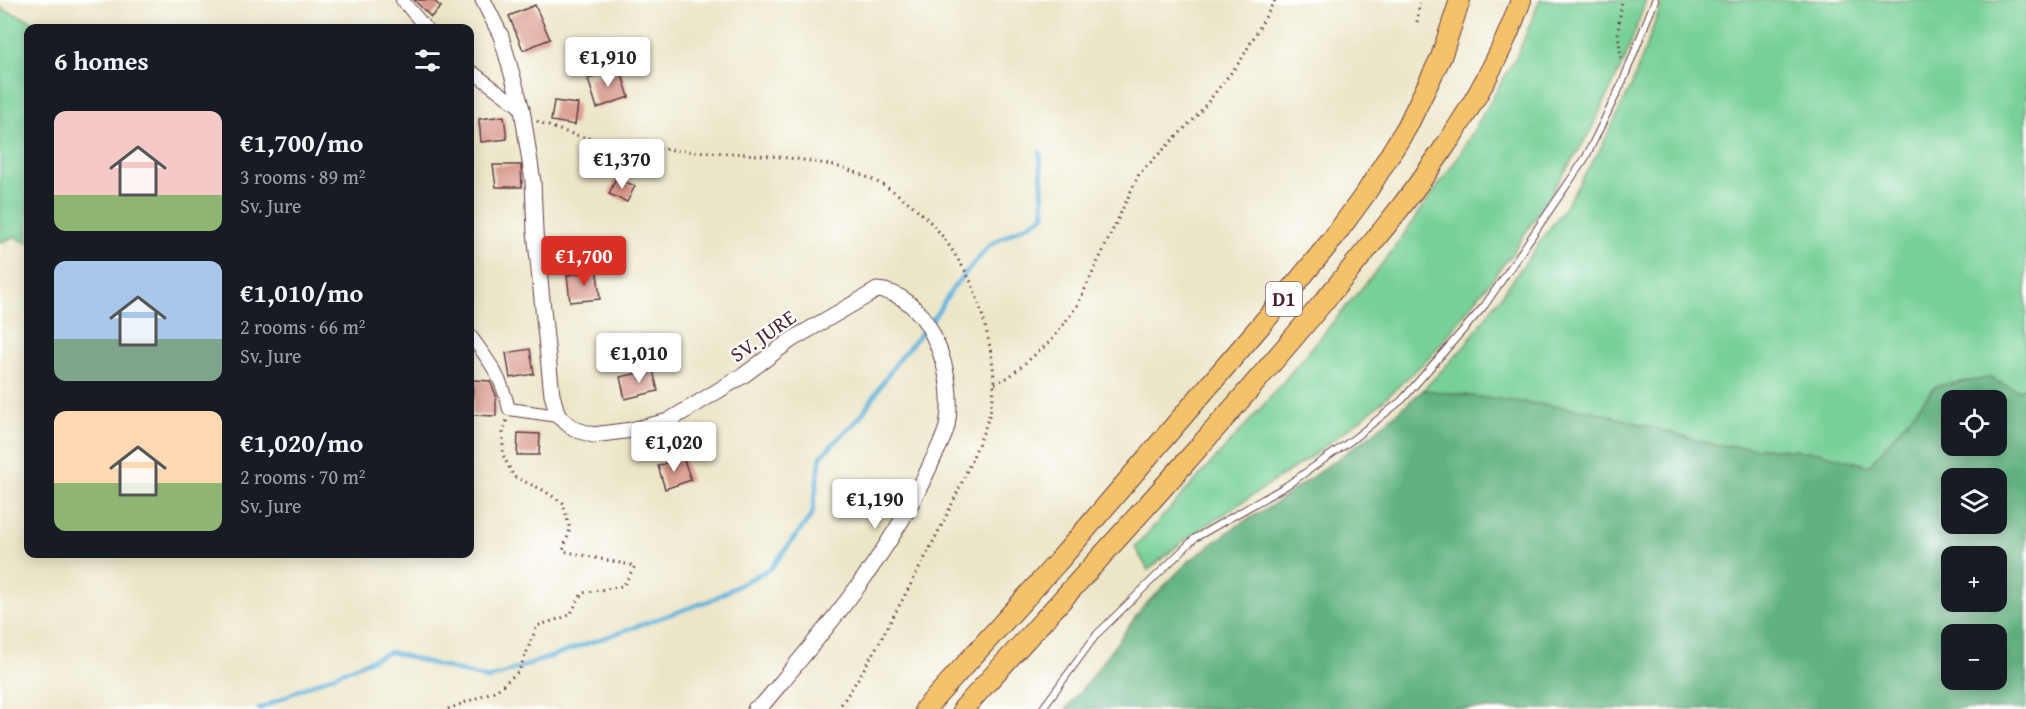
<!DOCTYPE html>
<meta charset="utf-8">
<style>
body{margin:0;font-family:"Gentium Book Plus",serif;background:#242831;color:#f1f3f6;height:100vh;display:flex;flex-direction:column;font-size:22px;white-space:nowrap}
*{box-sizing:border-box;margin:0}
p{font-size:20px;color:#9ea1a6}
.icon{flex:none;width:33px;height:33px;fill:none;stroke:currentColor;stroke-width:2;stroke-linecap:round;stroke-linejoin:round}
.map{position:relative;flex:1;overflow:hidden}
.sheet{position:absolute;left:24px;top:24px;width:450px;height:534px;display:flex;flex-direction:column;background:#171b24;border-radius:12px;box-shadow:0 3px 15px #0003}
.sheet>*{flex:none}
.tools{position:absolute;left:1941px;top:390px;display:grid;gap:12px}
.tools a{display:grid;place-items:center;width:66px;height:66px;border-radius:12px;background:#171b24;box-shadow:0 3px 15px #0003;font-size:30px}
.price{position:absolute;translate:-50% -51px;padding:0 14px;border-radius:6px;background:#fff;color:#222;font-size:20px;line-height:39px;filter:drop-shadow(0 2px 3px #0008)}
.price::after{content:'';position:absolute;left:50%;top:36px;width:18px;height:14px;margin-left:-9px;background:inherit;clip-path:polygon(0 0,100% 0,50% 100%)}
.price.current{background:#d93025;color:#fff}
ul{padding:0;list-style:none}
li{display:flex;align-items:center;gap:18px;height:150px;padding:0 30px}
li span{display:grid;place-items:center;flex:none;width:168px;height:120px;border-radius:12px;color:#555}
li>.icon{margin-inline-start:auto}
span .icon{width:72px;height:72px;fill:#fffc;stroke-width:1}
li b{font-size:26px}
h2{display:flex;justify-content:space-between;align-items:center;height:72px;padding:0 30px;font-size:26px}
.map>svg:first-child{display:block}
</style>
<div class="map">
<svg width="2026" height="709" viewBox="0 0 2026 709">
<rect width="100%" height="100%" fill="#fff"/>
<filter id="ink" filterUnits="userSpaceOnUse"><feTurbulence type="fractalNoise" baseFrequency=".0167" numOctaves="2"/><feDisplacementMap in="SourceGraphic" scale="12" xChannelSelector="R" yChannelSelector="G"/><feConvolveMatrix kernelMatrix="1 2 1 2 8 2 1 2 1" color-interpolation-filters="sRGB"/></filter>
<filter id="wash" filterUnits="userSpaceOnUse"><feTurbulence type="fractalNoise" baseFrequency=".008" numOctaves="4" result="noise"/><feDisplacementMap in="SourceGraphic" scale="24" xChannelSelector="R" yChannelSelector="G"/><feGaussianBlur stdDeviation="1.35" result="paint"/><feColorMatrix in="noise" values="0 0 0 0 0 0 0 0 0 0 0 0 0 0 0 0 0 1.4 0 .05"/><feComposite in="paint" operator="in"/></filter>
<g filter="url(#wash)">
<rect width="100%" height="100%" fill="#ece6c8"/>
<path fill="#77d096" stroke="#607860" stroke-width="1.5" d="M1540,0H1646L1626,57L1588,136L1511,255L1432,355L1375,408L1315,454L1182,542L1148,570L1135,547L1262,407L1387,258L1457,159L1518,53Z
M1663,0H2026V388L2017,390L1990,378L1936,386L1869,466L1818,452L1715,445L1593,411L1423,390L1465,346L1561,213L1598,153L1631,87Z
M0,8L50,28H28V243L15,237L0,242Z"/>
<path fill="#61b27f" stroke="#566855" stroke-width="1.5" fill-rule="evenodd" d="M1990,378L2017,390L2026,388V709H1066L1097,670L1142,608L1189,561L1238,525L1271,506L1372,434L1423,390L1593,411L1715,445L1818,452L1869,466L1936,386ZM1952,400H1996V446H1952ZM1952,478H1996V524H1952ZM1952,556H1996V602H1952ZM1952,634H1996V680H1952Z"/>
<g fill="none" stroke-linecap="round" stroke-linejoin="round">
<path stroke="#5eb1da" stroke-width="4.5" d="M931,322L955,285L991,244L1044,216L1040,152
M259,709L306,687L390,652L488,679L711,600L771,568L812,515L821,456L860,417L898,360L925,329"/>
</g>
<g id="blocks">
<path fill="#d9998c" d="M414,0H433L441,7L431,17Z
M535,5L550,39L523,50L509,16Z
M620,68L629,97L597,108L588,79Z
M554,101L578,104L575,125L551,121Z
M504,116L507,139L481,142L479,119Z
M493,165H521L522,187H496Z
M616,178L635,186L627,202L609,194Z
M597,271L600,299L570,302L567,275Z
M530,349L534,374L510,378L506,353Z
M653,370L658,391L625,399L620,377Z
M473,380L490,381L496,395V416L472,415Z
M518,433L540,434L539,455H517Z
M683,457L691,480L665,489L658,466Z"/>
</g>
</g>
<g filter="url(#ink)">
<use href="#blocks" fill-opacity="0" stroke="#623d43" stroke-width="1.5"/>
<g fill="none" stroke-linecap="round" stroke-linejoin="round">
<defs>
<path id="service" d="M1042,709L1097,634L1195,538L1286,486L1352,440L1402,400L1485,305L1586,157L1623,81L1655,0"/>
<path id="minor" d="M402,0L426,28
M470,70L522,109
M470,335C490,362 501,376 509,409L558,416"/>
<path id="tertiary" d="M483,0L501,36L522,109L533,182L535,232L552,395L558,416L574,429L593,435L632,430L668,421L744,375L791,340L877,290C901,291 922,312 932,333C946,362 953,394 947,426C944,440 934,455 929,468C889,556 825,630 764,703L755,709"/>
<path id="trunk" d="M925,709L1056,564L1285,297L1331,241L1366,193L1407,127L1441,57L1460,0
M963,709C1085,574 1209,440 1325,300C1401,209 1482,113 1521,0"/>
</defs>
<use href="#service" stroke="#623d43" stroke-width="8"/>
<use href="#minor" stroke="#623d43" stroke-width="14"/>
<use href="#tertiary" stroke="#623d43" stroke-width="17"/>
<use href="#trunk" stroke="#623d43" stroke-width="22"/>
<path stroke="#623d43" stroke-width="3" stroke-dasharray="1.5 4.5" stroke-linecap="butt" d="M1417,22L1420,0
M1621,58L1618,31L1622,0
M537,121C631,163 736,143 835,166C884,178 929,211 955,255C960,263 966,271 970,280C981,305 994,354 994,382C995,411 979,442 968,468C950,511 928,552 906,593C885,632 864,672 838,709
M995,383L1009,377L1051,341L1077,306L1139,174L1196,117L1241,60L1275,0
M448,709L497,690L519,671L537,626L570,615L582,593L623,586L635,566L563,551L570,529L563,503L541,489L514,477L503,455V432L507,420"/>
<use href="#service" stroke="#fff" stroke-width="6"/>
<use href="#minor" stroke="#fff" stroke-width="12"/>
<use href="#tertiary" stroke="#fff" stroke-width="15"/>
<use href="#trunk" stroke="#f4c26a" stroke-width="20"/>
</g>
</g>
<g text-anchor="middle" stroke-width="4.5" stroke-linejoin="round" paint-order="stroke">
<rect fill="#fff" stroke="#80626b" stroke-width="1.5" x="1266" y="282" width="36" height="34" rx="4.5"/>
<g font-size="20" font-weight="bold" fill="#4a1f2b">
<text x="1284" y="306">D1</text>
</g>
<g font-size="21" fill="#4a1f2b" stroke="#fff">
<text transform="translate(763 336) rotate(-35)" y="7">SV. JURE</text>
</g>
</g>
</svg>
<div class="tools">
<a><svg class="icon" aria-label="locate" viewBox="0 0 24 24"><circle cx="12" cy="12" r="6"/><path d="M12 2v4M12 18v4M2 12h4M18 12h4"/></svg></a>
<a><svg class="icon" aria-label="layers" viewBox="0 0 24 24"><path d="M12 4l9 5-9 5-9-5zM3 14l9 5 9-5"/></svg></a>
<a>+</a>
<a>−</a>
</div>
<b class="price" style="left:608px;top:88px">€1,910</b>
<b class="price" style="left:622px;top:190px">€1,370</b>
<b class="price current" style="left:584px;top:287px">€1,700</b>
<b class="price" style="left:639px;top:384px">€1,010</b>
<b class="price" style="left:674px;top:473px">€1,020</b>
<b class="price" style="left:875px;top:530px">€1,190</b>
<section class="sheet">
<h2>6 homes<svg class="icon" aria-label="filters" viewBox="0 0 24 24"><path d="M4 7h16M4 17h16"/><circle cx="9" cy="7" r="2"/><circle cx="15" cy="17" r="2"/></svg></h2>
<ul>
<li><span style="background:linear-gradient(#f6c9c9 70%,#8fb573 0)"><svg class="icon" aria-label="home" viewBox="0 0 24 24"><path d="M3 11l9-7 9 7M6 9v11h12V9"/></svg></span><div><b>€1,700/mo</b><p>3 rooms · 89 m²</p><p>Sv. Jure</p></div></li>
<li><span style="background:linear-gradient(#a9c7e8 65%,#7fa58c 0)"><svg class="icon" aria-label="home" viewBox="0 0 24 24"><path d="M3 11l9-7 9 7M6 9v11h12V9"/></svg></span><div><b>€1,010/mo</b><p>2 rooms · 66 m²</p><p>Sv. Jure</p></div></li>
<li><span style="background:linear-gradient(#ffd9b3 60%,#8fb573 0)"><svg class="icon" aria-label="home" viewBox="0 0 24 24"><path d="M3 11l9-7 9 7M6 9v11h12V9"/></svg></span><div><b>€1,020/mo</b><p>2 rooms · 70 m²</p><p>Sv. Jure</p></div></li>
</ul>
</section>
</div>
